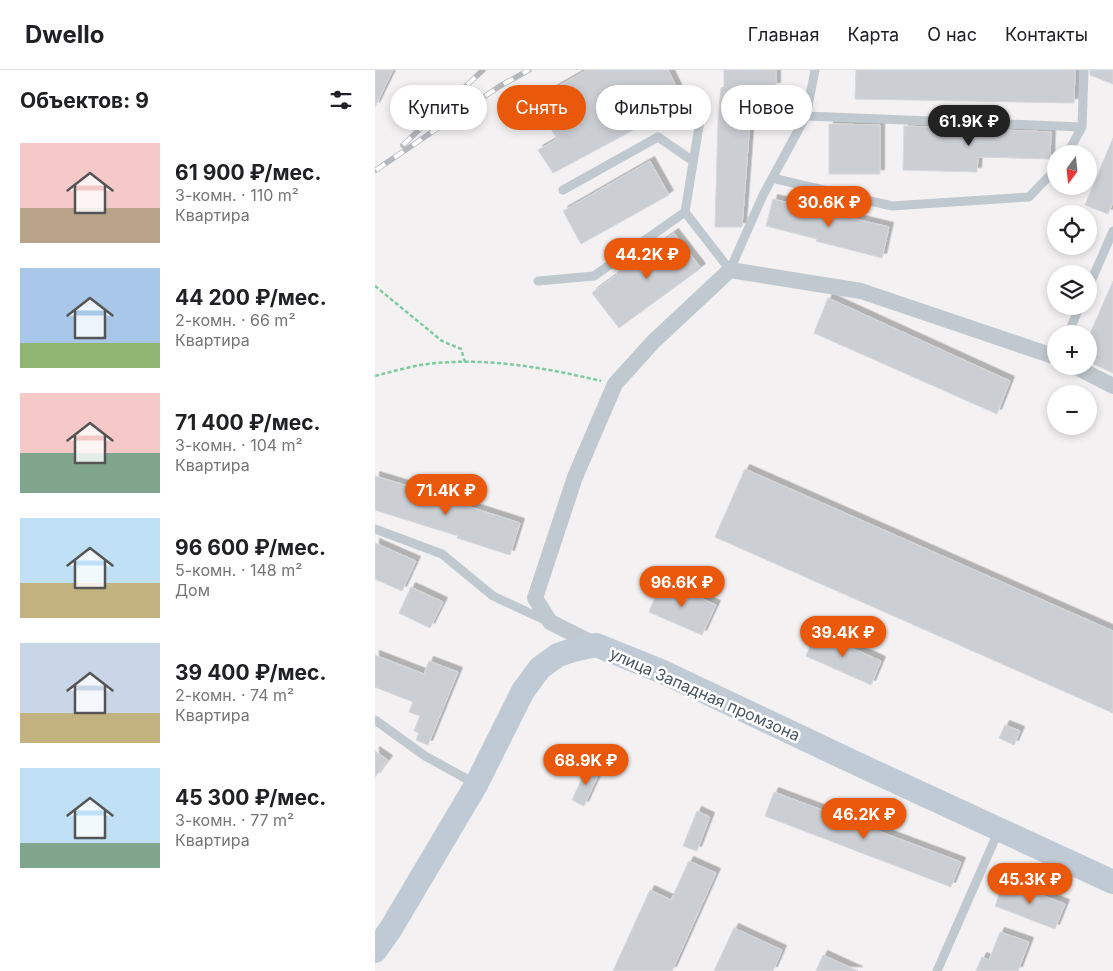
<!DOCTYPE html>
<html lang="ru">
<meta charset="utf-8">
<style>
body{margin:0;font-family:Inter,sans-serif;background:#f2f2f2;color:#202124;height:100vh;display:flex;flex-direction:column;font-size:19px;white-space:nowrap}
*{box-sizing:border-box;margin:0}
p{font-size:16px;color:#757577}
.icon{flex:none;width:28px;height:28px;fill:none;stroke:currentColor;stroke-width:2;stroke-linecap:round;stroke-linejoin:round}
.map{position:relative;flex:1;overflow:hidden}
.side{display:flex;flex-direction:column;background:#fff;width:375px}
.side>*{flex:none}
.guide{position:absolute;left:15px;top:15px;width:475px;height:45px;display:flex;gap:10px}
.needle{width:32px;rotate:195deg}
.controls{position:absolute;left:672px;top:75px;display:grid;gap:10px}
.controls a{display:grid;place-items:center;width:50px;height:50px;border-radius:50%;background:#fff;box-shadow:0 2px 8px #0003;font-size:25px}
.price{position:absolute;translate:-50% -42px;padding:0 11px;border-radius:18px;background:#ea580c;color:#fff;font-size:16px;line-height:32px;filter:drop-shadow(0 1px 2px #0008)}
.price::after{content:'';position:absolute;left:50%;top:30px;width:15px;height:11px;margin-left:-8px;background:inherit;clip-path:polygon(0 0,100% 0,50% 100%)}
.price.selected{background:#222;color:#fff}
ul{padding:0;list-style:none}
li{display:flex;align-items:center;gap:15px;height:125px;padding:0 20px}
li span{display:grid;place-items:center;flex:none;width:140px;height:100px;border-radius:0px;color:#555}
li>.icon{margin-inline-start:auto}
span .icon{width:60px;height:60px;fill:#fffc;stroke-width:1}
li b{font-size:21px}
h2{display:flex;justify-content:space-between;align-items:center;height:60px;padding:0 20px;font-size:21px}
.chip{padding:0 18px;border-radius:22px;background:#fff;box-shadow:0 2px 8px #0003;font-size:18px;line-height:45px}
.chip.selected{background:#ea580c;color:#fff}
header{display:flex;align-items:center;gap:30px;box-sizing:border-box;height:70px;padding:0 25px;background:#fff;border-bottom:1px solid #e0e0e0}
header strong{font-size:24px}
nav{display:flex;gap:28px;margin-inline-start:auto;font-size:18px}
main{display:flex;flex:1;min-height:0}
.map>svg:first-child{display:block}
</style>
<header>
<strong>Dwello</strong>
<nav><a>Главная</a><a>Карта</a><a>О нас</a><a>Контакты</a></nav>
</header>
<main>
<section class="side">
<h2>Объектов: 9<svg class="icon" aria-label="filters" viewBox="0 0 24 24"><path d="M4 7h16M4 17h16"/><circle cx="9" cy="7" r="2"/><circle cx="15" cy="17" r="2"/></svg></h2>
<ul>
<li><span style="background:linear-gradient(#f6c9c9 65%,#b9a48a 0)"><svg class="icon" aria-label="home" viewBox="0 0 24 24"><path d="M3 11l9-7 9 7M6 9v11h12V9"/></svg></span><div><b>61 900 ₽/мес.</b><p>3-комн. · 110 m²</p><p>Квартира</p></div></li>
<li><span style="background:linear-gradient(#a9c7e8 75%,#8fb573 0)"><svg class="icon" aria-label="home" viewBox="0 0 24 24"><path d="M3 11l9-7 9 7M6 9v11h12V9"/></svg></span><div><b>44 200 ₽/мес.</b><p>2-комн. · 66 m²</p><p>Квартира</p></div></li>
<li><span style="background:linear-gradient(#f6c9c9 60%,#7fa58c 0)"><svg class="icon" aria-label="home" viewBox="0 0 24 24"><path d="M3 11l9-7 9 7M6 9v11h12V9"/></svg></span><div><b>71 400 ₽/мес.</b><p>3-комн. · 104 m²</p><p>Квартира</p></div></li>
<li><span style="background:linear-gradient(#bfe0f5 65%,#c2b280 0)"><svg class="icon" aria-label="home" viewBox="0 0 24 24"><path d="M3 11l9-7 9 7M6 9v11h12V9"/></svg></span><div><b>96 600 ₽/мес.</b><p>5-комн. · 148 m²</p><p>Дом</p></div></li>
<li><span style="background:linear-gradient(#c9d6e8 70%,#c2b280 0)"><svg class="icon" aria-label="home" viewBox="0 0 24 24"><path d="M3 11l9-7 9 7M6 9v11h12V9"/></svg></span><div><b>39 400 ₽/мес.</b><p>2-комн. · 74 m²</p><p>Квартира</p></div></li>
<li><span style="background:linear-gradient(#bfe0f5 75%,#7fa58c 0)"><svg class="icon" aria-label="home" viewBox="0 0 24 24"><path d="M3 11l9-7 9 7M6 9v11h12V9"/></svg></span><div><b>45 300 ₽/мес.</b><p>3-комн. · 77 m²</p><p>Квартира</p></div></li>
</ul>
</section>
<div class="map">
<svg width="738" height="901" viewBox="0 0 738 901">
<defs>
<filter id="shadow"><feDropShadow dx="4.5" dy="-4.5" stdDeviation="0" flood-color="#0004"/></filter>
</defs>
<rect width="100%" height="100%" fill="#f3f1f1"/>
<path fill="#cbced3" stroke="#d6d8dc" filter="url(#shadow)" d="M0,0H18L0,37Z
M212,0H293L309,33L178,103L163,80L182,69L159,30Z
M349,0H401V17L374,16L371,36L376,37L367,157H340L343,52L346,18L349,17Z
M481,0H700L699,33L480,29Z
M715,0H738V14L715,5Z
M454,54L505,55V104H454Z
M529,56L676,62L675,89L603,87L602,102L528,100Z
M738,68V132L733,144L710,135Z
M275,91L294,125L206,174L188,141Z
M398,129L514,157L507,188L441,171L442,169L391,156Z
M299,163L326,198L244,258L217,223Z
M738,211V303L714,292V266Z
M453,228L635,311L622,344L439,263Z
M370,399L738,561V643L340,467Z
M0,406L89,433V435L145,453L135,485L82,468L83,466L0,440Z
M0,473L41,491L27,521L0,509Z
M287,511L341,535L327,565L274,542Z
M36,517L68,532L55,558L24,543Z
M441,562L506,591L496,615L431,586Z
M0,585L49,604L54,591L83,602L53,675L41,670L44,663L39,661L45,646L34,642L38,632L0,617Z
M630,655L645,661L639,675L624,668Z
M0,681L13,690L0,707Z
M213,696L225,701L209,736L197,730Z
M399,722L586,792L576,817L390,746Z
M322,741L335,747L322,781L308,776Z
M314,791L341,803L297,901H238L275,820L296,830Z
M629,811L690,834L680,859L620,836Z
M359,858L407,880L398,901H339Z
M625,862L654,872L643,901H601L607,887L614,890Z
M448,885L483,901H441Z"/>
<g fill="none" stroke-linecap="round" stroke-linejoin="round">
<path stroke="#7ccba0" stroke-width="2.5" stroke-dasharray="4 2.5" stroke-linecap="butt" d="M0,216L67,271L86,279L90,292
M0,306C15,302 30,298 45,295C106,286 167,297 226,311"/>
<path stroke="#c0c9cf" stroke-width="9" d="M327,38L310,142L355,200L388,125L431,46L440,0
M431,46L707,57L709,0
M692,84L707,57
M397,108L517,136L654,127L681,99
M188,120L283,67L318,91
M163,211L219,206L310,142
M714,216L738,161
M693,264L705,236
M0,459L67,484L118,526L172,551
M0,650L50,686L101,714
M562,901L624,760"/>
<path stroke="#c0c9cf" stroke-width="16" d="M699,296L738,316
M221,575L175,552L160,528L200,407L240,314L278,272L355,200L486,221L681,287"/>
<path stroke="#c0cad4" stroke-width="24" d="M0,881L15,860L101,715L148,621L165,598L183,585L198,580L221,575L288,602L491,698L738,812"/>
<defs>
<path id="rail" d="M28,75L108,0
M1,100L125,16L154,0"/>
</defs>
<use href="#rail" stroke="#b4b7bb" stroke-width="5.5"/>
<use href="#rail" stroke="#fff" stroke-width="4" stroke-dasharray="11" stroke-linecap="butt"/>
</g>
<g text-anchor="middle" stroke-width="5" stroke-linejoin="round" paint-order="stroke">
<g font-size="16" fill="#4a555e" stroke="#fff">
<text transform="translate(330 624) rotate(24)" y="6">улица Западная промзона</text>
</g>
</g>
</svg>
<div class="controls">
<a><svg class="needle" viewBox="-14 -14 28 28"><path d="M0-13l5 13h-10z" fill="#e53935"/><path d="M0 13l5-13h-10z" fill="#757577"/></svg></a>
<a><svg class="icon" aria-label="locate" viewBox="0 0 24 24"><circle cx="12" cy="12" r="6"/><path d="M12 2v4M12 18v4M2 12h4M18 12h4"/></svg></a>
<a><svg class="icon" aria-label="layers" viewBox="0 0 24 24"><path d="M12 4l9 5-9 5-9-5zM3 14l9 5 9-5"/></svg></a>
<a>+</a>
<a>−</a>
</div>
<b class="price selected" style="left:594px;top:77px">61.9K ₽</b>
<b class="price" style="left:454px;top:158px">30.6K ₽</b>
<b class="price" style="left:272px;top:210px">44.2K ₽</b>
<b class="price" style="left:71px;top:446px">71.4K ₽</b>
<b class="price" style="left:307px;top:538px">96.6K ₽</b>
<b class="price" style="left:468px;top:588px">39.4K ₽</b>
<b class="price" style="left:211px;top:716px">68.9K ₽</b>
<b class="price" style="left:489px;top:770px">46.2K ₽</b>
<b class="price" style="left:655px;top:835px">45.3K ₽</b>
<div class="guide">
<a class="chip">Купить</a>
<a class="chip selected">Снять</a>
<a class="chip">Фильтры</a>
<a class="chip">Новое</a>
</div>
</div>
</main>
